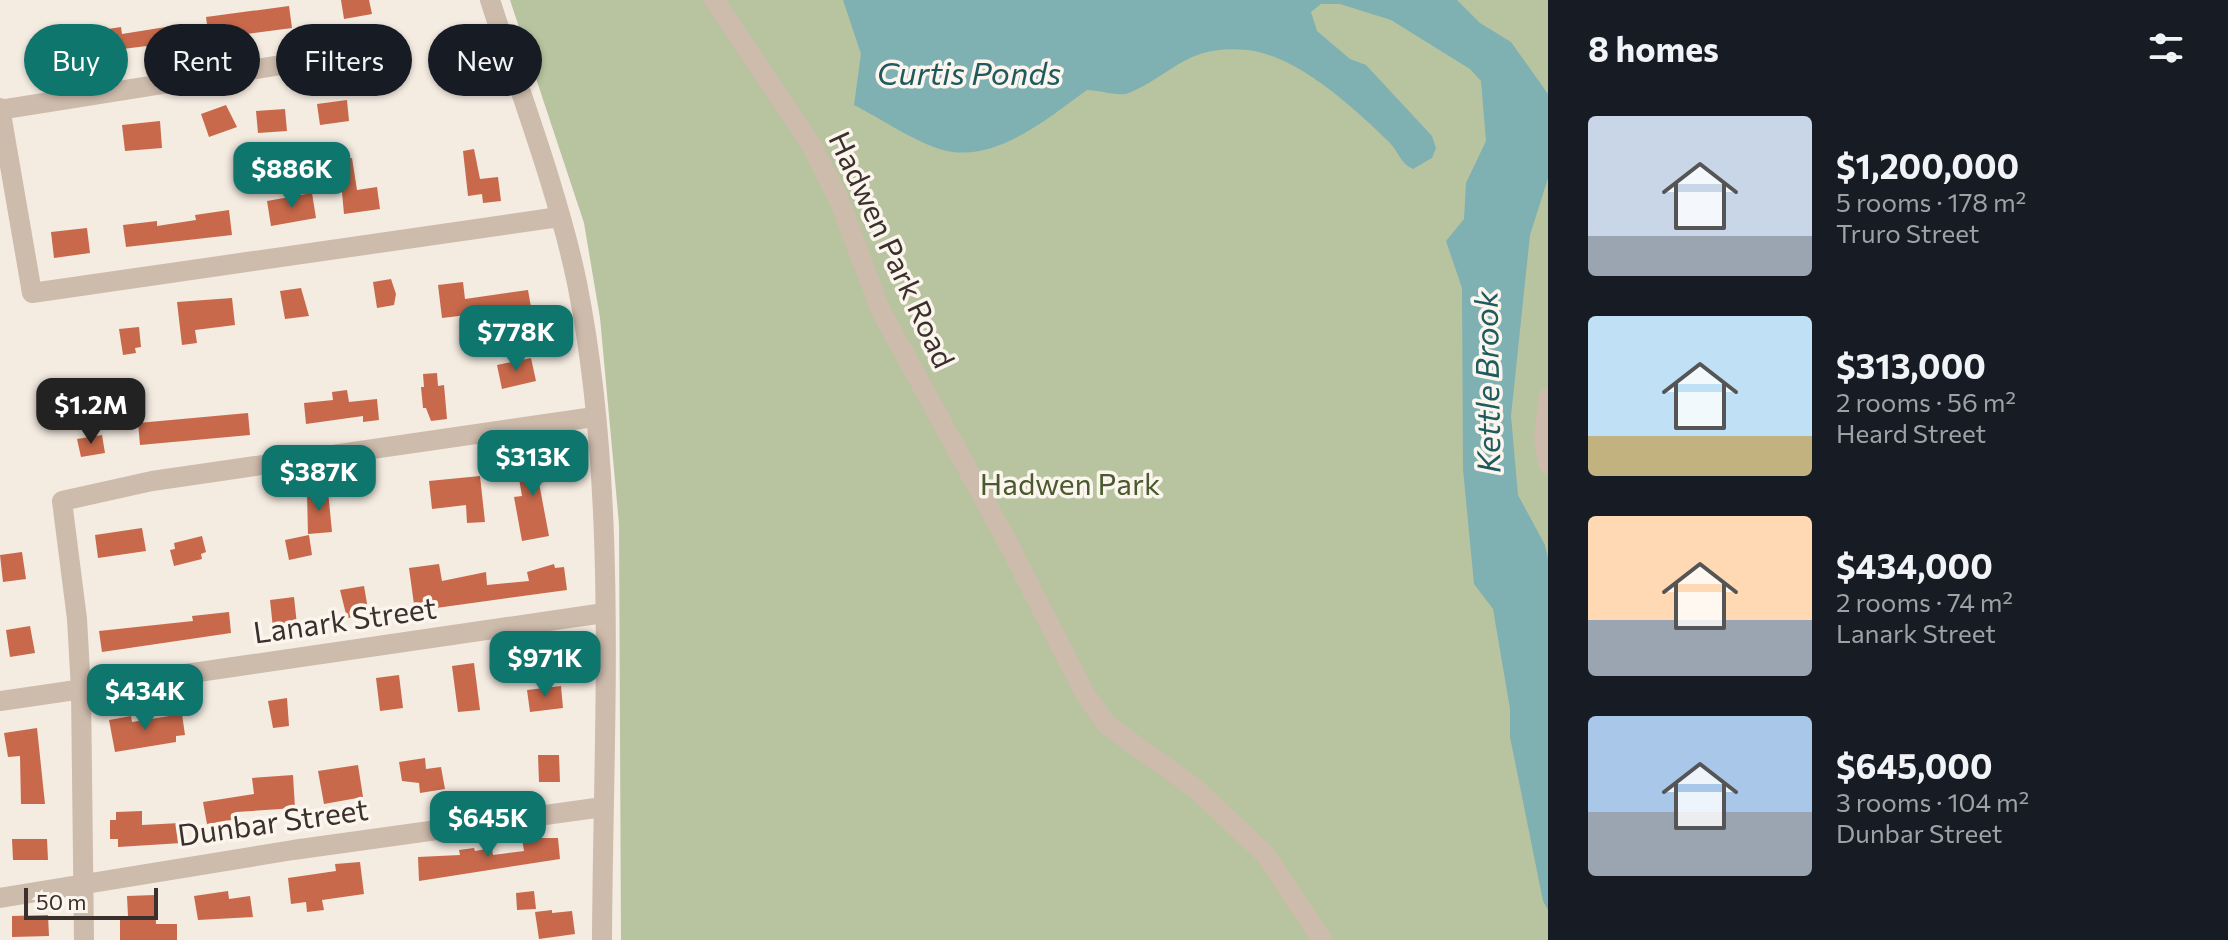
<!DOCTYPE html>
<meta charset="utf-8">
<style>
body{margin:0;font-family:Commissioner,sans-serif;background:#20242c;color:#f1f3f6;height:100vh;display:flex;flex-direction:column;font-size:30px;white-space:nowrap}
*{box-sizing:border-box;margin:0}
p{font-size:26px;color:#9ea1a6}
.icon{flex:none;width:44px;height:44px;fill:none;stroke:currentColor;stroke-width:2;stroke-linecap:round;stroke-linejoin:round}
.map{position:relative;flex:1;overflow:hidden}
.panel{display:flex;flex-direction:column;background:#171b24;width:680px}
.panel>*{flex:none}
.guide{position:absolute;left:24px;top:24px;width:760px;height:72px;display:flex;gap:16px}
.scale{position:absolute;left:24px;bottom:20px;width:134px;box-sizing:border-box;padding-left:8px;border:4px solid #3b302b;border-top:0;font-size:22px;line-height:28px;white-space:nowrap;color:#3b302b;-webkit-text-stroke:6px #fbf5ee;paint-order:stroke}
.price{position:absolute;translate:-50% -68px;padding:0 18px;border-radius:16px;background:#0f766e;color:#fff;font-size:26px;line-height:52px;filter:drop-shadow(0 2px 4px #0008)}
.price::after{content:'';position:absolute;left:50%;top:48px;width:24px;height:18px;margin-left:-12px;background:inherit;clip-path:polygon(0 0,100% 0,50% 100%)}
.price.active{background:#222;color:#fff}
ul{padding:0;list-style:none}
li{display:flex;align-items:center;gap:24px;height:200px;padding:0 40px}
li span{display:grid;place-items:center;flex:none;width:224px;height:160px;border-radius:8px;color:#555}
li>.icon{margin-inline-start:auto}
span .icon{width:96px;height:96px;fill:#fffc;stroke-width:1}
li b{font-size:34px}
h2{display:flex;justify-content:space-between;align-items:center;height:96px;padding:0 40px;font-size:34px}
.tag{padding:0 28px;border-radius:36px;background:#171b24;box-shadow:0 2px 6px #0004;font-size:28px;line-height:72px}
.tag.active{background:#0f766e;color:#fff}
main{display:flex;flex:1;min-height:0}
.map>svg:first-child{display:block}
</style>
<main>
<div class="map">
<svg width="1548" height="940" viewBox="0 0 1548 940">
<rect width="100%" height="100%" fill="#f4ebe1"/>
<path fill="#b8c4a0" d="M510,0H1548V940H621L619,524L600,318L584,223Z"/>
<path fill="#7fb0b2" d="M843,0H1457L1480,23L1511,42L1548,94V178L1530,235L1511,416L1518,495L1545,545L1548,559V910L1543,901L1510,737V709L1493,609L1474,584L1463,469L1462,288L1446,241L1464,219L1466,183L1486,141L1481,81L1470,69L1391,20L1340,4H1321L1311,12L1317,31L1350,59L1366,65L1432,136L1436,148L1432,158L1413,169C1400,163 1399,152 1389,142C1355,109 1297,55 1247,50C1187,44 1175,73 1129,93C1118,97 1099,90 1087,90C1048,118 995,164 943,150C916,143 880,118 854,105L861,54Z"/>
<path fill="#c8694b" d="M341,0H369L372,14L344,19Z
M289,6L292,28L209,39L206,17Z
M172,26L175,48L148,52L147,46L98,52L95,31L121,27L122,34Z
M347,100L349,121L320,125L317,104Z
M226,105L237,127L209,137L201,114Z
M285,109L287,131L258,133L256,111Z
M160,121L162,148L125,151L122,125Z
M474,149L480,179L498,177L501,201L483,203L482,194L468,196L463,151Z
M352,158L357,190L377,187L380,209L344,214L339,160Z
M312,193L316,218L271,226L267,201Z
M229,210L232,235L126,247L123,225L157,221V226L196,220L195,215Z
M87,228L90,253L54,258L51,232Z
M391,279L396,294L394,305L377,308L373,282Z
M463,282L465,299L528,290L532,313L494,319L493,312L442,318L438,285Z
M301,288L309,316L285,319L280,291Z
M232,298L235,325L195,330L197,343L182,345L177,302Z
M139,327L141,347L135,348L136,353L123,355L119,329Z
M531,358L536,381L502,389L497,365Z
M437,373L438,386L444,385L447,419L431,421L426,408H423L421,387H424L423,374Z
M347,390L349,402L377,399L379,420L363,422V416L306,424L304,403L333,400L332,392Z
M248,413L250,435L140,445L138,423Z
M102,435L105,453L81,457L77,439Z
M547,455L555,480L539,483L549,536L522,541L514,497L522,496L517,467L526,466L529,459Z
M480,476L485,522L467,523L466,505L432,509L429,481Z
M328,491L332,532L308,534L307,493Z
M142,528L146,551L98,558L95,535Z
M309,535L312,555L289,560L285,540Z
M202,536L206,552L201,554L202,559L174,566L170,550L175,549L174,543Z
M22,552L26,579L3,582L0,555Z
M439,564L442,581L486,572L487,585L529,581L527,572L554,564L555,568L564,567L567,590L429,609L430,618L416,619L409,568Z
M364,586L369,615L347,618L340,590Z
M294,597L297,625L273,628L270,600Z
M229,612L231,633L102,652L99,631L193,621L192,616Z
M30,626L35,653L10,657L6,630Z
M474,663L480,710L458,712L452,666Z
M399,675L403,708L380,711L376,678Z
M561,686L563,708L530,712L527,690Z
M287,698L289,726L273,728L268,701Z
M182,714L185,735L176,736V742L115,752L109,720L131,716L132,722Z
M37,728L45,804H21L20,756L8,757L4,733Z
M538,755H559L560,782H539Z
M425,758L426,769L441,767L445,789L420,793L419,783L402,781L399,762Z
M358,765L363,797L324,804L318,771Z
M293,775L295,808L236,812L237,819L207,824L203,802L254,794L252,778Z
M142,811V825L180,823L182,843L118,847V839H110V820H116V812Z
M538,838H558L560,859L419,881L418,857L460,855L459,850L474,848L475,851L492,848L493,855L524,851L522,839Z
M12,839H47L48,860H13Z
M360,862L364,894L322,900L324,910L307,912L306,902L291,904L288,878L336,871L335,864Z
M228,891L229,899L250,896L253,917L198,920L194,896Z
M534,891L536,909L517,910L516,893Z
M155,895L156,924H177V940H120V916H128L127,896Z
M552,910V913L572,911L575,934L539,939L535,912Z
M48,915L49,936L12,937V916Z"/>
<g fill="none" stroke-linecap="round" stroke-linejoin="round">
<path stroke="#cdbbac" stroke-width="20" d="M490,0C519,90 558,191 577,283C619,492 603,727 602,940
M714,0L812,146L839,200L881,311L1008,543L1085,694L1107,725L1195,788L1265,854L1322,940
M0,108L32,293L559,217
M0,110L331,57
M1548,398L1544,438L1548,464
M0,701L604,613
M0,898L293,850L603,807
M84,940L81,690L77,619L62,501L152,481L594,417"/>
</g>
<g text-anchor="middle" stroke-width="7" stroke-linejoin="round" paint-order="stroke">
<g font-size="30" fill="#3b302b" stroke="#fbf5ee">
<text transform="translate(891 250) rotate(65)" y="10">Hadwen Park Road</text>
<text transform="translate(345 621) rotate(-8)" y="10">Lanark Street</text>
<text transform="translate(273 823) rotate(-8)" y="10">Dunbar Street</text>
</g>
<g font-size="30" fill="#4a5a2e" stroke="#fbf5ee">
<text x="1070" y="495">Hadwen Park</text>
</g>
<g font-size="32" font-style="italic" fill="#1f5a5e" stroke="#fbf5ee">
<text x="969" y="85">Curtis Ponds</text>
<text transform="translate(1488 382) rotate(-91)" y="11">Kettle Brook</text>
</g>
</g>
</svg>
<div class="scale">50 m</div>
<b class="price" style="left:292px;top:210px">$886K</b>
<b class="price" style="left:516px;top:373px">$778K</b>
<b class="price active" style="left:91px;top:446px">$1.2M</b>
<b class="price" style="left:533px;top:498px">$313K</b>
<b class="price" style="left:319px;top:513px">$387K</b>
<b class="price" style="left:545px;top:699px">$971K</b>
<b class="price" style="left:145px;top:732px">$434K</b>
<b class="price" style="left:488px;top:859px">$645K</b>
<div class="guide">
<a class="tag active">Buy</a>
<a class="tag">Rent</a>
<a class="tag">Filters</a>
<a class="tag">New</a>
</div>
</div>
<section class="panel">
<h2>8 homes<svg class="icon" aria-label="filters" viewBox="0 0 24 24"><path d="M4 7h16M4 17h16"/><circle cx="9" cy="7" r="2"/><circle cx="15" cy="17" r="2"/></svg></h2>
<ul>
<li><span style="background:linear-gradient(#c9d6e8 75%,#9aa5b1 0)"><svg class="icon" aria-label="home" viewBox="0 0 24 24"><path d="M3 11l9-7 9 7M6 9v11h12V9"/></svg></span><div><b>$1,200,000</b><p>5 rooms · 178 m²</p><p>Truro Street</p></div></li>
<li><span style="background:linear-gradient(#bfe0f5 75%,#c2b280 0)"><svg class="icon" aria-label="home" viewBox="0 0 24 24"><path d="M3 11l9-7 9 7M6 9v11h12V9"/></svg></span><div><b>$313,000</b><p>2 rooms · 56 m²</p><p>Heard Street</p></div></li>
<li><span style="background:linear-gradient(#ffd9b3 65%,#9aa5b1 0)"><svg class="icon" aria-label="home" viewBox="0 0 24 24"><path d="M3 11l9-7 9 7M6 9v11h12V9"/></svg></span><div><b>$434,000</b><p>2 rooms · 74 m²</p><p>Lanark Street</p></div></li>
<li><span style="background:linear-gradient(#a9c7e8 60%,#9aa5b1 0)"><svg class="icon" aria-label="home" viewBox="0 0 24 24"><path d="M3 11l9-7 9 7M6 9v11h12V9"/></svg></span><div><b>$645,000</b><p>3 rooms · 104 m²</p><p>Dunbar Street</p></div></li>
</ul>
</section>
</main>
